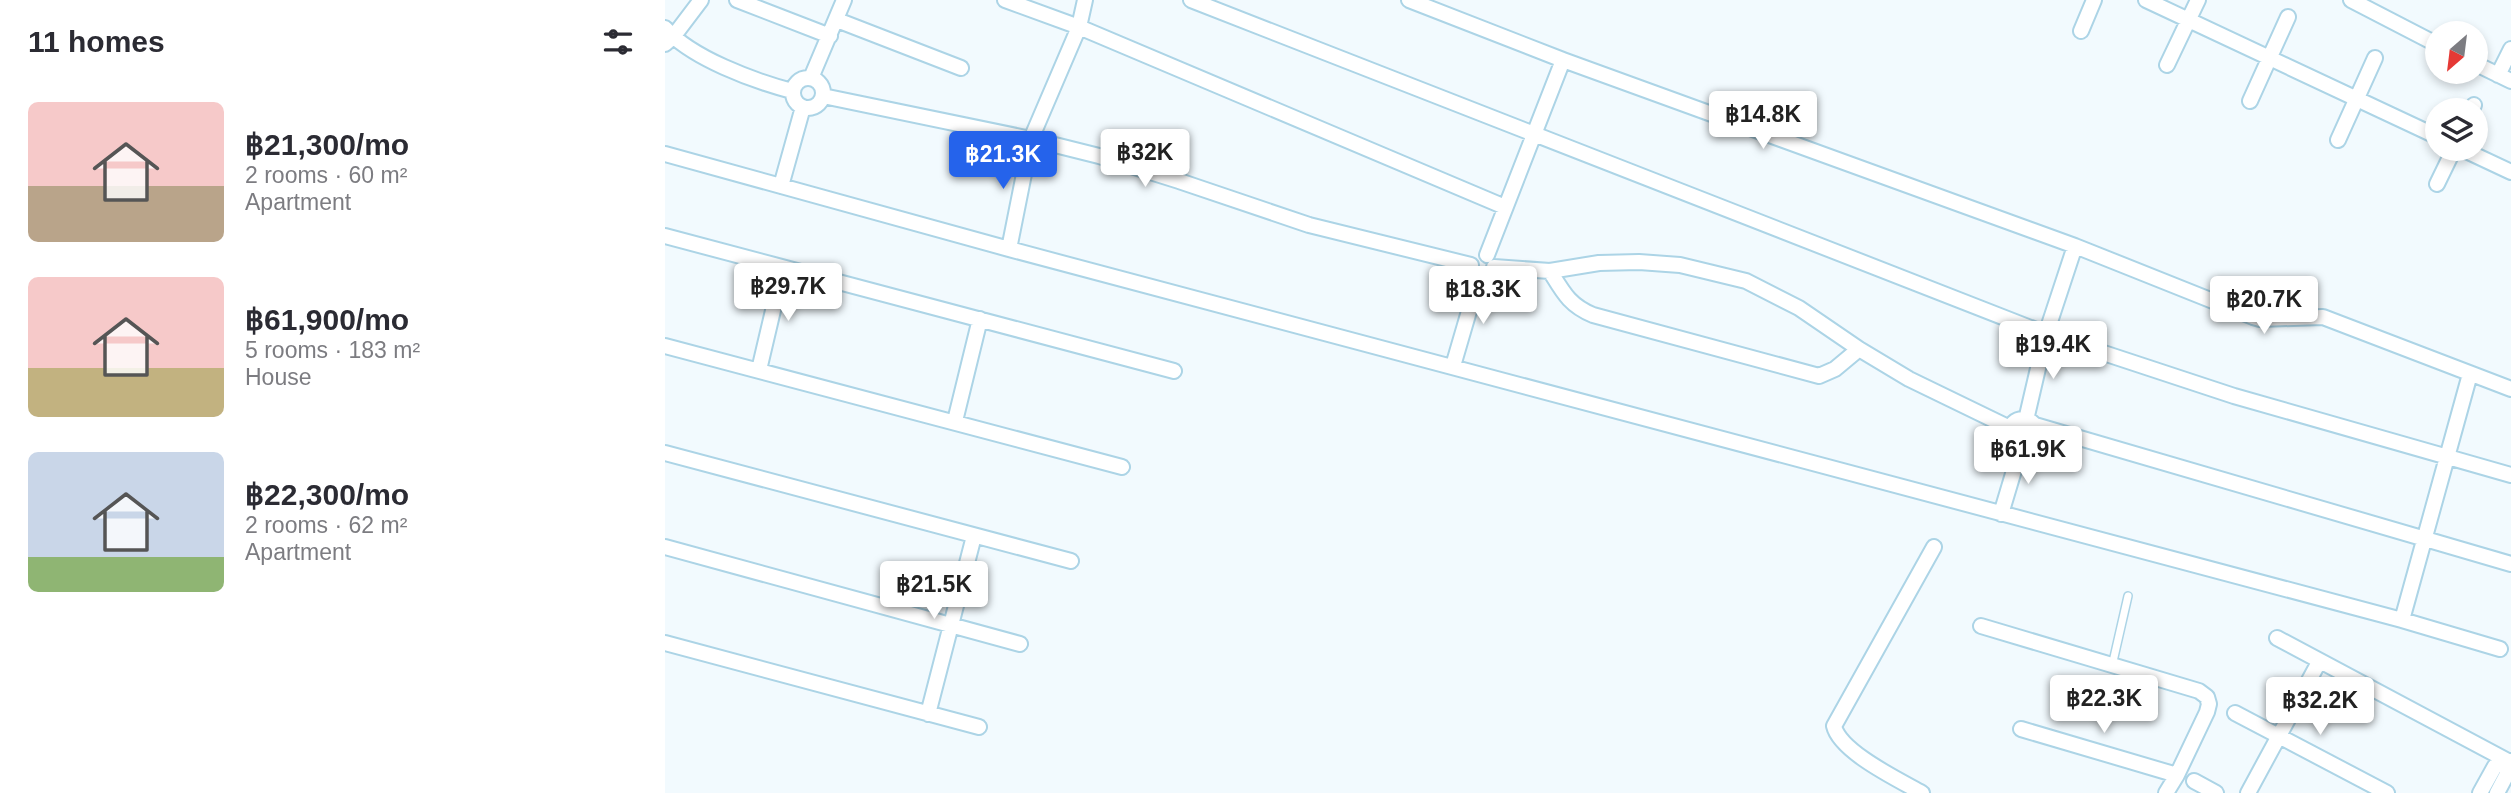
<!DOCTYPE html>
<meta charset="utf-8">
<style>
body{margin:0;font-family:Arial,sans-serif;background:#f7f7f7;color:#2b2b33;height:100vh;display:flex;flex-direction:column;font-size:26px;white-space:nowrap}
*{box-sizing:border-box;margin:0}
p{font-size:23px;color:#7c7c81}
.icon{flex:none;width:38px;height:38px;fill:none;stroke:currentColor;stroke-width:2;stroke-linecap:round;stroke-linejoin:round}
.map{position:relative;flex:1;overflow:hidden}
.drawer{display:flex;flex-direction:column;background:#fff;width:665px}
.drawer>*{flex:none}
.needle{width:46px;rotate:208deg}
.buttons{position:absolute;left:1760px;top:21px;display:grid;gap:14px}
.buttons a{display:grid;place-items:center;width:63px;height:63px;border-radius:50%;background:#fff;box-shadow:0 4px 10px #0003;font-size:35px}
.price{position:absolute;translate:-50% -60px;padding:0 16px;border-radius:7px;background:#fff;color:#222;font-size:23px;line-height:46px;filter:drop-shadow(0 2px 4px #0008)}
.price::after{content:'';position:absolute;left:50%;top:42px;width:21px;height:16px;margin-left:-10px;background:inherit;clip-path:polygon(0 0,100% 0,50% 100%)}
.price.active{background:#2563eb;color:#fff}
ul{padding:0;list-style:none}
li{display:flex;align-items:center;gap:21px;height:175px;padding:0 28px}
li span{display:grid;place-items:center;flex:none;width:196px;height:140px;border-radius:10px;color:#555}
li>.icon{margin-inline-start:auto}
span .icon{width:84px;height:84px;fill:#fffc;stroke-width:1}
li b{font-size:30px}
h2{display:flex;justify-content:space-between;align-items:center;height:84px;padding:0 28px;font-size:30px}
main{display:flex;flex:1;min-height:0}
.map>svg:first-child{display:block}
</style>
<main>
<section class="drawer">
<h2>11 homes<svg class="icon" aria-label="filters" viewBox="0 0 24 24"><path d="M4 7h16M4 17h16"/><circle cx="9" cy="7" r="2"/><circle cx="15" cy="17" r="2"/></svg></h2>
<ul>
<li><span style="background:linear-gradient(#f6c9c9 60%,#b9a48a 0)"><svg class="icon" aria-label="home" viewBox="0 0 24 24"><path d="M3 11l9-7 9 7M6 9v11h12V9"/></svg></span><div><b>฿21,300/mo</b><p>2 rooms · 60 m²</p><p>Apartment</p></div></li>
<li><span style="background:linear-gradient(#f6c9c9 65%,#c2b280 0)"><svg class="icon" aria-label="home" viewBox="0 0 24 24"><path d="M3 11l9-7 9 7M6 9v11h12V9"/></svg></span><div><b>฿61,900/mo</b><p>5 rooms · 183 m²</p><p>House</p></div></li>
<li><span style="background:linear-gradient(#c9d6e8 75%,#8fb573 0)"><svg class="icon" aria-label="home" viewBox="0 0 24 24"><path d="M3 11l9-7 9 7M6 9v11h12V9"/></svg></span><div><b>฿22,300/mo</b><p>2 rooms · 62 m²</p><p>Apartment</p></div></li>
</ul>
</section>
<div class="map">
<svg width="1846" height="793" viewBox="0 0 1846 793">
<rect width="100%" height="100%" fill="#f2fafe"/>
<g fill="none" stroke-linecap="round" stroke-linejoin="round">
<defs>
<path id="service" d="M1447,666L1463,596"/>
<path id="minor" d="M72,0L165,36
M340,0L414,27L840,207
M526,0L1381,334L1569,396L1846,475
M744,0L898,60L1410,246L1381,334L1361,420
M1481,0L1773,137
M1686,0L1773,45
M172,20L296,68
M0,28C26,58 89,81 127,91
M1416,31L1429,0
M0,44L8,37L36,0
M1811,64L1846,81
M1502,65L1533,0
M1833,75L1846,49
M146,78L179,0
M128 93a15 15 0 1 1 30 0a15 15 0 1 1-30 0Z
M158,96L366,139L434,156L514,181L644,225L806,265
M1585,101L1623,17
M1807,110L1809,105
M1673,140L1710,58
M1797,149L1846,172
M0,154L344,249L1737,620L1835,649
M1772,184L1789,149
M116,186L138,107
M0,236L509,371
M1410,246L1588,317L1595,319L1658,317L1846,389
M344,249L366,139L414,27L420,0
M822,255L898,60
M829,267L885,271L934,263L974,262L1015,265L1081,281L1134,308L1194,349L1244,379L1345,428
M885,271C898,292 904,305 928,315L1154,376L1170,369L1194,349
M0,346L457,467
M788,366L814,277
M94,370L118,268
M1344 433a14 14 0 1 1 28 0a14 14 0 1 1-28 0Z
M290,421L315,319
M1370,425L1846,564
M0,453L406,561
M1336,514L1356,447
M0,547L355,644
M1737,620L1805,374
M1316,626L1534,691L1542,697L1544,704L1542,712L1512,775L1501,793
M1612,638L1843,761
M0,643L314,727
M1570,713L1722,793
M263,714L309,536
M1356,729L1512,775
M1529,781L1551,793
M1257,793C1234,780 1175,752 1169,726L1269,547
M1583,793L1654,662
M1815,793L1830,766L1846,761
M1832,793L1842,774L1843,761"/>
</defs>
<use href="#service" stroke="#acd4e6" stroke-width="10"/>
<use href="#minor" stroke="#acd4e6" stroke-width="18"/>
<use href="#service" stroke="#fff" stroke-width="7"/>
<use href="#minor" stroke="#fff" stroke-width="14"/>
</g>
</svg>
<div class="buttons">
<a><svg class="needle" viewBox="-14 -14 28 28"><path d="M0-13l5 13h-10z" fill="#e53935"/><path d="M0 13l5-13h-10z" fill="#7c7c81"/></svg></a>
<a><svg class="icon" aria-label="layers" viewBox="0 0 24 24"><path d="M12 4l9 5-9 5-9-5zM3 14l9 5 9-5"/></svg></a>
</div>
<b class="price" style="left:1098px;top:151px">฿14.8K</b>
<b class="price" style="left:480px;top:189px">฿32K</b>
<b class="price active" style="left:338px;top:191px">฿21.3K</b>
<b class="price" style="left:123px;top:323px">฿29.7K</b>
<b class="price" style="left:818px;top:326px">฿18.3K</b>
<b class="price" style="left:1599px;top:336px">฿20.7K</b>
<b class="price" style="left:1388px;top:381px">฿19.4K</b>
<b class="price" style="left:1363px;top:486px">฿61.9K</b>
<b class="price" style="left:269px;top:621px">฿21.5K</b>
<b class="price" style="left:1439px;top:735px">฿22.3K</b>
<b class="price" style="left:1655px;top:737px">฿32.2K</b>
</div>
</main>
